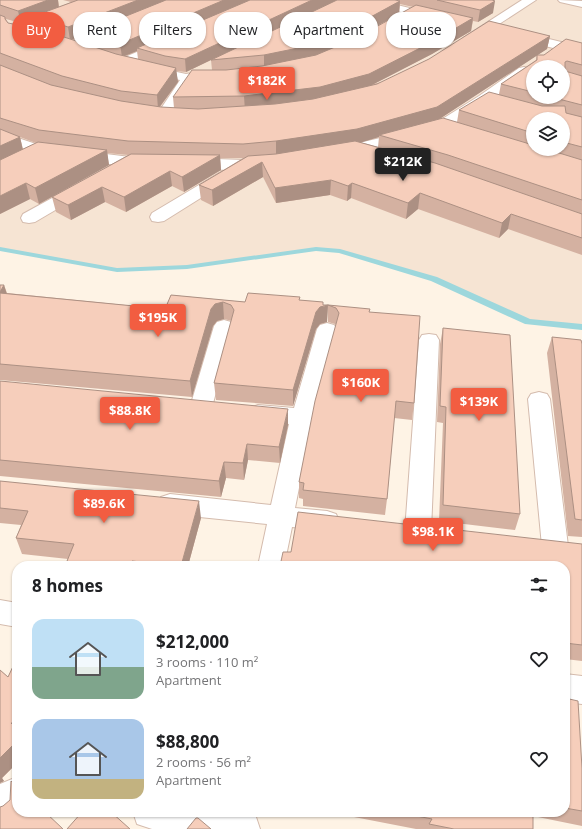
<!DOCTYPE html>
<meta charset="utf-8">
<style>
body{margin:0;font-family:"Open Sans",sans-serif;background:#f2f2f2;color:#202124;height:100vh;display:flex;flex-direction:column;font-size:15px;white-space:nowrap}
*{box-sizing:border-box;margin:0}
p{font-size:13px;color:#757577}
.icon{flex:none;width:22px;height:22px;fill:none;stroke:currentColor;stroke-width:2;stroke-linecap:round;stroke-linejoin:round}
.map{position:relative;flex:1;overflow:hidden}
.side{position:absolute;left:12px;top:561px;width:558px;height:256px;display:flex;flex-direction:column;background:#fff;border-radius:16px;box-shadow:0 1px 3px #0004}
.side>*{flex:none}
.top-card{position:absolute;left:12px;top:12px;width:558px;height:36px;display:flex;gap:8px}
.tools{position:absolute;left:526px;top:60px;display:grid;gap:8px}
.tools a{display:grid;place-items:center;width:44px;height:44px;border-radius:50%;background:#fff;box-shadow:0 1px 3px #0004;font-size:20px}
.price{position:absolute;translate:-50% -34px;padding:0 9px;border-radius:4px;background:#f25d41;color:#fff;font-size:13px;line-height:26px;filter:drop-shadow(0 1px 2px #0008)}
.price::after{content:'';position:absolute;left:50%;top:24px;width:12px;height:9px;margin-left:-6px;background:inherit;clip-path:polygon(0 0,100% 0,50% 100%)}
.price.selected{background:#222;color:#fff}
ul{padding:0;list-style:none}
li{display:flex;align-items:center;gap:12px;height:100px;padding:0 20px}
li span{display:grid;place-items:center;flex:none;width:112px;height:80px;border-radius:12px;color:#555}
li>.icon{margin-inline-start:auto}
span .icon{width:48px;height:48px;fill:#fffc;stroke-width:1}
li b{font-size:17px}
h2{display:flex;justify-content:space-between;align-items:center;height:48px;padding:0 20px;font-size:17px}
.chip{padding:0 14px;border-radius:16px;background:#fff;box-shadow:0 1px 3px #0004;font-size:14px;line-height:36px}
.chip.selected{background:#f25d41;color:#fff}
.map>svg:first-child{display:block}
</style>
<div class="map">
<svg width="582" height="829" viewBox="0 0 582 829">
<rect width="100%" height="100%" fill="#fef3e5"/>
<path fill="#f6e4d3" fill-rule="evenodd" d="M0,0H582V327L528,322L434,279L340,251L316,249L187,267L117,270L0,249ZM533,67H563V97H533ZM533,119H563V149H533Z"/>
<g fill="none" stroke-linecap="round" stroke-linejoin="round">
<path fill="#9dd7dc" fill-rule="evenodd" d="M0,247L117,268L187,265L316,247L340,249L437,277L530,319L582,324V330L525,324L431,281L339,253L316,251L187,269L117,272L0,251Z"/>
<defs>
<path id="minor" d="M89,0H104L103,2L0,41V33Z
M356,0H376L439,15L441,17L439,19L435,20L358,2Z
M522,0H536L473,41H465L463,38Z
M558,0L582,1V7L560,2Z
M113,25L117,27L119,29L117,31L74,49H66L64,46L66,43Z
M520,32L582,47V55L516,39L514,36L516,33Z
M165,40L169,41L171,44L169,47L126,66H118L116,63L118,60Z
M149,66L186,74C192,72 213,74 220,75L222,78L220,81L192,82L168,119L163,120L158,119L156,116L180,80L144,73L143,70L144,67Z
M524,67L529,68L530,71L529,74L489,102L446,129L410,140L343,156L338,154L335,151L338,148L401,133L436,123L479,96L519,68Z
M0,132L42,146L130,157L154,159L157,162L154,165L130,167L39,154L0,141Z
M190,158L244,160L263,158L268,160L271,163L268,166C249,171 203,171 185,166L182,163L185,160Z
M225,171L231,173L233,176L231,179L164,221L158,222L152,221L150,217L152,213L219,173Z
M80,184L86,186L88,189L86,192L35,222L29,223L23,222L21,218L23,214L74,186Z
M224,320L231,322L234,326L212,407L209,412L201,415L193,412L190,407L214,326L217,322Z
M327,323L334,325L337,329L313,417L295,508L327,511L336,514L339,521L336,528L327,531L292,527L284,566H258L267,524L170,514L161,511L158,504L161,497L170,494L271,505L289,424L258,421L250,418L247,413L250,408L258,405L294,408L317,329L320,325Z
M429,334L436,335L439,340L431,531L427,538L418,541L409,538L405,531L419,340L422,335Z
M539,392L547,394L550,399L568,546L564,553L555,556L546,553L542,546L528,399L531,394Z
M0,600L17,603V627L0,624Z
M565,674L582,676V704L565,702Z
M17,777V812L11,817L0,822V784Z
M133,812H244L256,817L260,829H152L137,824Z"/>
</defs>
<use href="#minor" stroke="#d4bbad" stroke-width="2"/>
<use href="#minor" fill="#fff" fill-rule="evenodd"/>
</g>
<path fill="#d4b1a1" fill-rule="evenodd" d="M0,0H58L59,7L71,2L63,0H492L493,13L478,22L473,21L471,31L432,54L374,84L550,36L547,49L537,55H544L582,43V255L508,229L499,238L418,209L406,219L351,198L347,201L330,195L276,203L263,177L213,206L201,200L199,185L243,158H220L221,170L184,192L172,186L126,212L105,202L71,220L56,212L52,197L128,155L107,153L109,165L39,204L30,199L0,214ZM400,4L413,7L350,41L399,14ZM34,18L36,28L22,23ZM6,19L17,22L13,24L8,23ZM84,35L86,44L72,40ZM137,51L138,59L125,56ZM537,55L536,60L501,84L499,94L459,110L457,122L439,119ZM211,60L212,70L173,97L174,108L160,107L178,82L176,71L186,72ZM533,67L563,97H533ZM533,119H563V149H533ZM20,137L36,143L23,149ZM379,137L378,147L360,142Z
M0,285H4L7,293L165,309L171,295L245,302L300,300L323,305H328L327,322L320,324L316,329L293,406L216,400L214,383L232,321L224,319L217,321L213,326L192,397L0,380Z
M328,305L369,312L414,403L412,420L394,418L387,499L385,515L303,506V499L299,498V482L336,325L335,324L328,322Z
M443,328L520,514L515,530L439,521L443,423L437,422L440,344Z
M552,337L582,344V537L568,536L547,353Z
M0,381L288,425L280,463L248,460L244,480L226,478L221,497L0,476Z
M0,481L201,518L188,566H65L68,559L22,554L16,538L21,525L0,523Z
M582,544V661L565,659V566Z
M17,658V763L2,778L4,781L0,783V670L8,677Z
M565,698L582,768V826L533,816V829H416L354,817V812H565Z"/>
<path fill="#ac9083" d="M48,0H58L59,9L34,16V18L21,23L18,11Z
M138,0H170L84,33V35L70,40L68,27Z
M224,0H253L137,48V51L122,57L120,44Z
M312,0H338L211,60L186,72L185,59Z
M400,1L399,14L342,45L308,59L264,69V55Z
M495,1L493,13L478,22L480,10Z
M473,18L471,31L432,54L368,87L319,101L245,111L244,96Z
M550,36L547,49L435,122L379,135V137L356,144L276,156V141Z
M176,68L178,82L158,109L157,95Z
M20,137L23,151L0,163V146Z
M107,150L109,165L39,204L35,188Z
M220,155L221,170L184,192L182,177Z
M262,162L263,177L213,206L212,190Z
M170,171L172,186L126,212L124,197Z
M331,180L330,195L276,203L275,188Z
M26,183L30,199L0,214V196Z
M352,183L351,198L347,201L348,186Z
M102,187L105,202L71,220L68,205Z
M420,193L418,209L406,219L408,203Z
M511,214L508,229L499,238L502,223Z
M4,285L9,301L0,294V292Z
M223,302L224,319L217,321L213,326L192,397L190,381L211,309L215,304Z
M323,302V307L328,305L327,322L320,324L316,329L293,406V390L316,312Z
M288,409V425L280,463L279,447Z
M247,444L248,460L244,480L243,463Z
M224,462L226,478L221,497L219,481Z
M199,501L201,518L188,566H181Z
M132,561L134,566H131Z
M17,741V763L2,778L4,781L0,783V758Z"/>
<path fill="#f6cebb" stroke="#ac9083" d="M0,0H48L18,11L0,5Z
M78,0H138L68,27L34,16Z
M166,0H224L120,44L84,33Z
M250,0H312L185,59L165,56L137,48Z
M337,0H395L400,1L343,32L308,46L264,55L211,60Z
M437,0H492L495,1L480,10Z
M416,5L473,18L434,41L369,74L320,87L244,96L173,97L192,70H226L262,66L316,55L354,39Z
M0,15L5,17V19L8,23L13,24L18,22L116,54L176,68L157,95L121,91L62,76L0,53Z
M489,21L550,36L437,107L357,129L276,141L243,144L128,141L39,130L0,118V65L51,85L121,101L161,107L198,109L275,104L313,99L377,84L429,59Z
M566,39L582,43V65L567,61L565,62V71L582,76V105L551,97H563V67H533V92L501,84L537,60V55H544Z
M489,92L542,106H565L566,113L582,117V147L563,142V119H533V133L459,110Z
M443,118L533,145V149H546L582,160V200L448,155L379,135Z
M0,129L20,137L0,146Z
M355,141L435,163L582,214V238L511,214L502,223L420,193L408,203L352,183L348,186L331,180L275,188L262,162L212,190L199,185L248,156L276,154Z
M38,142L107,150L35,188L26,183L0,196V160Z
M131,154L220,155L182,177L170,171L124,197L102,187L68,205L52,197Z
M0,285H4L0,292Z
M0,293L165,309L171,295L245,302L248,293L300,297L299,300L323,302V305H328L320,307L316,312L293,390L214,383L234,310L231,305L223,302L215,304L211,309L190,381L0,364Z
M328,305L370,309L369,312L420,316L414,403L396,401L387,499L303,490L304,483L299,482L315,401L339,313L336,308Z
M443,328L510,335L520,514L443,505L446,407L440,406Z
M552,337L581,340L582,344V520L575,519Z
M0,381L288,409L279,447L247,444L243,463L224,462L219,481L0,460Z
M0,481L199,501L181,566H174L132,561L131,566H65L74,544L16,538L28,511L0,508Z
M298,512L582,544V645L565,643V566H280L283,552H291Z
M17,658V724L11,723L17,728V741L0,758V670L8,677Z
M565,698L578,701L582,768V811L565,808Z
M11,781L17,787V812H45L63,829H0V807L3,806L10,800Z
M82,812H111L130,829H67Z
M396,812H533V829H454L429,824L432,819Z
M196,818H198L211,829H187Z"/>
</svg>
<div class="tools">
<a><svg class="icon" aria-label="locate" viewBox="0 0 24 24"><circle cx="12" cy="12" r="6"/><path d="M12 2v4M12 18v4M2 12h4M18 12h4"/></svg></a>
<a><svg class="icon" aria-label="layers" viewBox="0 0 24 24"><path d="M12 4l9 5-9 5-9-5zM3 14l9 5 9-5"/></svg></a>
</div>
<b class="price" style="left:267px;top:101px">$182K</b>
<b class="price selected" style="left:403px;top:182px">$212K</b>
<b class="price" style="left:158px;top:338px">$195K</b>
<b class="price" style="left:361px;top:403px">$160K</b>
<b class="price" style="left:479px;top:422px">$139K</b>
<b class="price" style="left:130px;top:431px">$88.8K</b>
<b class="price" style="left:104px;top:524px">$89.6K</b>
<b class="price" style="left:433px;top:552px">$98.1K</b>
<div class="top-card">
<a class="chip selected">Buy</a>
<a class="chip">Rent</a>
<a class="chip">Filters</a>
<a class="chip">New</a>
<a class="chip">Apartment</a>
<a class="chip">House</a>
</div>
<section class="side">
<h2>8 homes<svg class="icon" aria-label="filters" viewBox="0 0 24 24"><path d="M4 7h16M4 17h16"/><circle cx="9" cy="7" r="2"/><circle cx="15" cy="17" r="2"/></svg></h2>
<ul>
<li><span style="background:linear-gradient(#bfe0f5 60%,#7fa58c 0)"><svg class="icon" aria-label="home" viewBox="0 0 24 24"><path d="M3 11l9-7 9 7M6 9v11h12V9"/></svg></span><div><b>$212,000</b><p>3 rooms · 110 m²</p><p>Apartment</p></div><svg class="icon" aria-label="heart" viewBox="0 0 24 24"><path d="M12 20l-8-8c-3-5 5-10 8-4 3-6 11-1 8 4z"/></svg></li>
<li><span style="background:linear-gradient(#a9c7e8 75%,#c2b280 0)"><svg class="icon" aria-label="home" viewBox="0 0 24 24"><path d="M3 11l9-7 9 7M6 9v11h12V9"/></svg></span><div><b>$88,800</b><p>2 rooms · 56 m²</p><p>Apartment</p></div><svg class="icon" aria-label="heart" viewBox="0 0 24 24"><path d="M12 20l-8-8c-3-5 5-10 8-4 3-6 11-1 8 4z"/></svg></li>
</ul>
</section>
</div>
